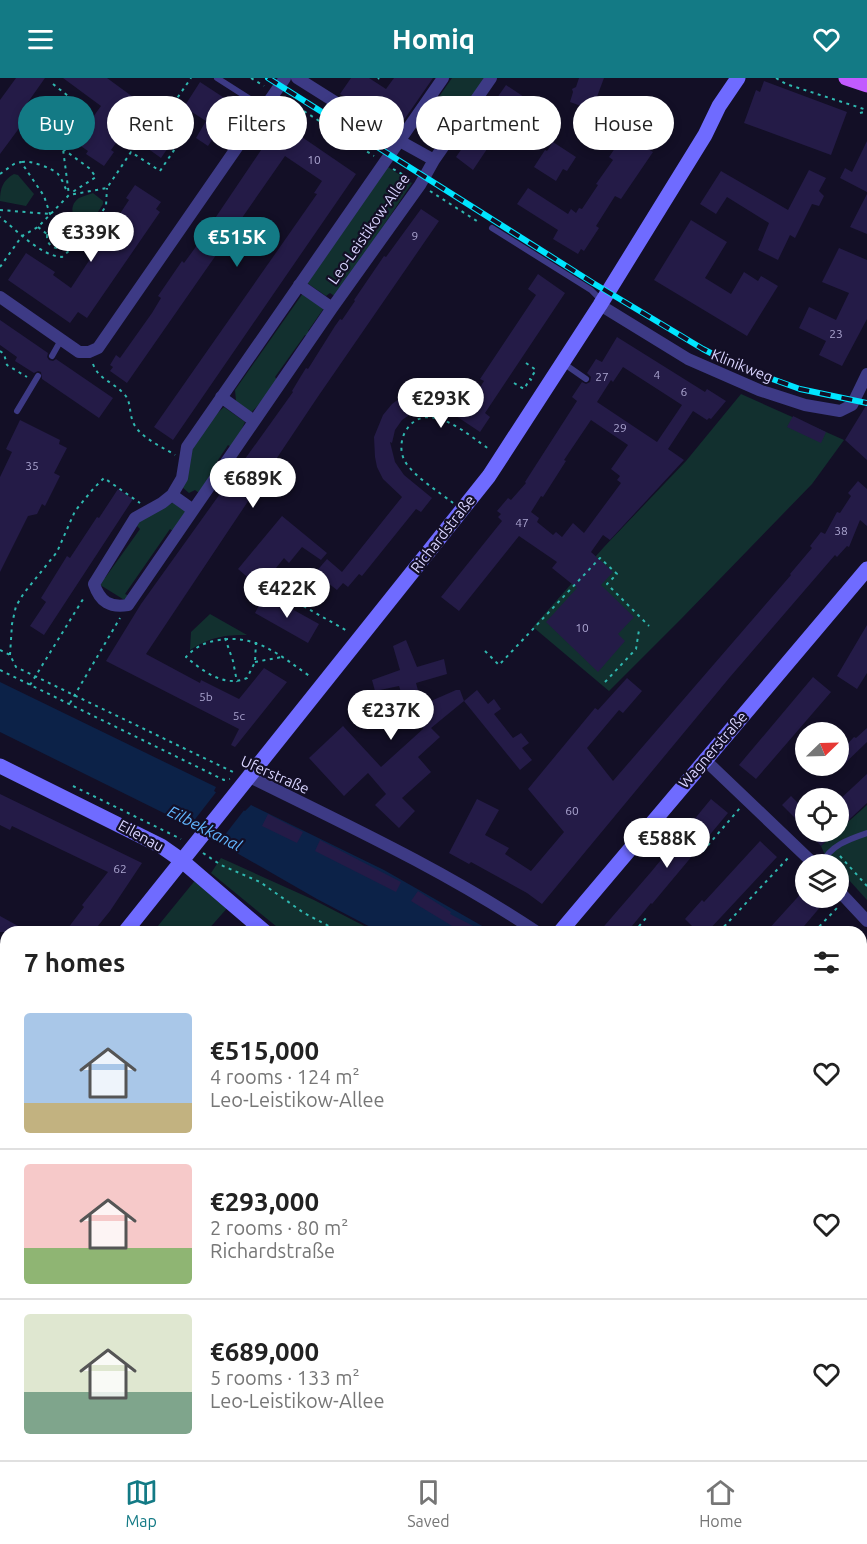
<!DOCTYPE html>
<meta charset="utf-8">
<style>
body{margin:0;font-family:Ubuntu,sans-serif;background:#f6f6f6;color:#222;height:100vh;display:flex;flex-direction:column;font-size:22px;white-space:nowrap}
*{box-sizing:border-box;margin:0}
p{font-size:20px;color:#767676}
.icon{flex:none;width:33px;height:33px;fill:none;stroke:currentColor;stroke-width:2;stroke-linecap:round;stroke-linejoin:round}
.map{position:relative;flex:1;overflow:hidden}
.details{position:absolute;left:0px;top:848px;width:867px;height:536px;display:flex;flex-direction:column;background:#fff;border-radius:18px 18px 0 0;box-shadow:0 3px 9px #0003}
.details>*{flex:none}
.banner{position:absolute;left:18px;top:18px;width:831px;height:54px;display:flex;gap:12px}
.needle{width:39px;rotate:67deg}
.controls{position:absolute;left:795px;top:644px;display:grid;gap:12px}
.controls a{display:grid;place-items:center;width:54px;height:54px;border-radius:50%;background:#fff;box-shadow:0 3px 9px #0003;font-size:30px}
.price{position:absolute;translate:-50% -51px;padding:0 14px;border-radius:21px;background:#fff;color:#222;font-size:20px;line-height:39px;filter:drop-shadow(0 2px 3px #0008)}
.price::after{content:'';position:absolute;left:50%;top:36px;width:18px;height:14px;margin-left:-9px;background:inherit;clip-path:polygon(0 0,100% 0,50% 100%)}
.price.current{background:#137a85;color:#fff}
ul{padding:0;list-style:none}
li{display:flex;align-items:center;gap:18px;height:150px;padding:0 24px}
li+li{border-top:2px solid #e0e0e0}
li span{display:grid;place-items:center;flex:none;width:168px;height:120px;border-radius:6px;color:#555}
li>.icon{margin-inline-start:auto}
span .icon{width:72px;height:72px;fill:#fffc;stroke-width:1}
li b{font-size:26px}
h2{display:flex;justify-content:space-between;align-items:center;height:72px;padding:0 24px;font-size:26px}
.chip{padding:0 21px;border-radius:27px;background:#fff;box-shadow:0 3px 9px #0003;font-size:21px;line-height:54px}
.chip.current{background:#137a85;color:#fff}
header{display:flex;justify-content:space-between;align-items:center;height:78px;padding:0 24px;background:#137a85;color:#fff;font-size:27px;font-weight:700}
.dock{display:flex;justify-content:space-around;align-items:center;height:84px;border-top:2px solid #e0e0e0;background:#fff;font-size:16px;color:#767676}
.dock a{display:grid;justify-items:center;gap:3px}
.dock .current{color:#137a85}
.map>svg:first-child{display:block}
</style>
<header><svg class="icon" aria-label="menu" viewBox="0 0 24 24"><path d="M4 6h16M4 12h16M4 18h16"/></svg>Homiq<svg class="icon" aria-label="heart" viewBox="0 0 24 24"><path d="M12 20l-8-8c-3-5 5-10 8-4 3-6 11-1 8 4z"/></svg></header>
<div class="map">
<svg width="867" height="1382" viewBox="0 0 867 1382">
<rect width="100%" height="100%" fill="#130f26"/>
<path fill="#12302f" d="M452,0H486L441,63L420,46Z
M385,87L412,105L336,219L330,215L326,218L307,205Z
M14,96L18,97L34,116L26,128L0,123C0,110 3,102 14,96Z
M93,115L103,123V126L86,153C76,147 65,130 79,120C83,118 88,117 93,115Z
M303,215L324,230L308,253L311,256L308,259L305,257L275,299L279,304L251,335L236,323L235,312Z
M741,316L844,362L812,406L682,540L609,613L533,549L604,469L686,383Z
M224,329L245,344L233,370L228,367L214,388L212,400L199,415L195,412L189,415L182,409C191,393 185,385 191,372C198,354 211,341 224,329Z
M174,424L188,434L174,454L170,451L125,516L129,518L126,523L97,505L100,499L105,500L140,451L136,447L139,443Z
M210,536L247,557C223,557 211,559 190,572L191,554Z
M867,727V822L839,791L838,786H834L825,777L821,768Z
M221,780L314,822L374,853H282L211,795Z
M197,800L229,828L207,853L153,854Z
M861,1246L867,1252V1289L861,1293Z"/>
<path fill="#0c2248" d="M0,604L216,709L214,713L245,733L251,727L384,792L491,853H378L317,821L188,747L0,654Z
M861,1169L867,1174V1247L861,1242Z"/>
<path fill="#130f26" d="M217,713L245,731L217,767L189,749Z"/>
<path fill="#241b47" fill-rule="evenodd" d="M16,0H45L26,27L39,38L34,44L37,46L30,57L20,49L0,76V22Z
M63,0H107L159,38L161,35L180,48L172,60L174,61L161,80L147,70L149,67L126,51L111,72L114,74L104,88L86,76L88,73L75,64L101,28Z
M351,0H369L386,11L394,0H433L397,52L340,16Z
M579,0H604L592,32L570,24L573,14L572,11L576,9Z
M764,3L847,34L831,77L744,45L756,12L760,14Z
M200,4L235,27L208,68L196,60L206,43L184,29Z
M506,7L533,25L504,66L495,59L473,92L456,79Z
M280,44L356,96L173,362L154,349L317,116L314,115L322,103L285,78L127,305L110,293L113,289L110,287L116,277L120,280L152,235L161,220L158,218L182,183L184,185L195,170Z
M626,54L649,61L648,71L653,74L621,121L615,118L596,148L599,150L584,173L581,171L578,176L553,161L558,152L517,126L528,110L568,136L571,131L576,135L579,130L582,131L598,107L596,106L613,82L609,79Z
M867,63V114L840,100L845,90L852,94Z
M553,64L576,79L567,93L563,91L556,103L534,89L545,72L547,73Z
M809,92L826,100L819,113L824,118L819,128L812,126L795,160L790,157L778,182L758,172L769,145L727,119L716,136L700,126L721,93L788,132Z
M135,107L161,124L156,131L160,134L87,240L78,234L70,245L8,202L26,175L55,194L53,197L71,210L129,122L126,120Z
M867,116V156L850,149Z
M421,131L439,143L317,320L146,576L200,605L201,602L239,621L264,590L287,604L235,669L231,667L239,651L106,583L141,526L293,314L292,313L301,298L306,290L308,291L335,248L340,241L342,242L355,223L354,222L384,178L386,179Z
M691,142L727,164L705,200L731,216L744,194L758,203L761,198L778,208L747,258L654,202Z
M839,170L867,182V241L842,288L819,277L826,263L799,250L809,229L836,242L849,215L822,204Z
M538,196L565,215L485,335L490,339L480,354L450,334L438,330L418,331L402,342L395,352L392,365L390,364L395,384L404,397L432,420L421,434L416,431L362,498L359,496L348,509L343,505L337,512L315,495L327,481L342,494L402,419L383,401L377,389L375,379L374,359L383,337L392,326L404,317L424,312L447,313L470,325L484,303L480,301L536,217L528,211Z
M0,242L48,275L47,279L49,282L53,283L56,281L113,320L99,340L42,301L41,294L38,293L34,295L15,283L17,279L0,267Z
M617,259L705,314L707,311L726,323L711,341L709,340L707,342L693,333L668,371L684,382L610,462L603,457L591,474L613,494L601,507L634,539L618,556L625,563L598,594L546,544L577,510L552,490L557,484L519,458L459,533L441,519L502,443L498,439L501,436L497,433L508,420L511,422L526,405L525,404L577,323L572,319L582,304L586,306L590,304L591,299L587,295L596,281L602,284ZM623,289L682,327L657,364L597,324L611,302L613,304ZM591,342L628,367L611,391L620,398L617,402L621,405L584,455L573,445L562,459L556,454L553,457L537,444L539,440L531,434L541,418L543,419L566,383L564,382Z
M867,326V382L845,362Z
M793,338L826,354L821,365L787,349Z
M20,342L60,362L59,366L67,370L54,395L60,398L45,428L42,426L37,436L28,438L0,494V399L12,374L6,371Z
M858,403L867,411V448L860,442L849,469L847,468L837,479L835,477L730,599L542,826L527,815L471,784L469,786L449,775L477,721L499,732L485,757L509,770L505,776L531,793L564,754L528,711L595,630L598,632L627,600L642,613L623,635L619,632L587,670L613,703L791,497L790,496L812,470L810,468L821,454L825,456L837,434L840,435L851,418L848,415Z
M118,411L133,421L44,557L30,548L46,524L41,520L67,478L70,480L97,439L99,440Z
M282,438L327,475L321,482L302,469L289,485L284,480L260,510L238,491Z
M265,516L319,546L308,565L255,535Z
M867,547V595L857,611L837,598Z
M406,562L417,589L444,581L447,596L416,605L422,627L456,612H460L464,623L431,650L440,659L418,679L431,694L402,720L415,733L399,750L375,727L386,716L368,695L344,718L309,680L343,648L381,689L423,651L413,627L406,629L399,608L375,613L372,602L400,592L393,568Z
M813,599L831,614L756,701L739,687Z
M477,612L488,626L494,621L501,631L494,636L513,660L521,655L529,665L522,670L532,682L520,692L464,623Z
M867,650V664L838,692V676L854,659L856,660Z
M867,696V725L838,752V723Z
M0,716L142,785L110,833L93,854H65L84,829L82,827L108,794L12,748L10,752L0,747Z
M791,718L806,733V751L782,727Z
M711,721L728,735L652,826L651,825L627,854H599L651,794Z
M268,736L303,754L297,765L262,748Z
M807,753H837L821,768Z
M320,762L401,804L396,814L315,773Z
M760,763L777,779L707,854H698L685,841L702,822L704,824Z
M806,810V819H813L822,827L799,854H766Z
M418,813L451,834L450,836L485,854H462L411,823Z
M0,838L29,854H0Z"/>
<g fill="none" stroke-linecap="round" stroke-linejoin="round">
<path stroke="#2fb8b0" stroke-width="2" stroke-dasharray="3 4.5" stroke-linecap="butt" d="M251,0L264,8
M776,0L786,6L867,32
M378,1L379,0
M53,6L87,33L63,71L69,117
M285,21L374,78
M860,35L867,33
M63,71L89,90L96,99L71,115
M22,84C30,82 52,90 58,96C62,101 65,109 67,114
M393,91L409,100
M0,96L14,86L21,84L44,118L50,136L86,158L62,179C41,178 16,152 0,139
M430,113L480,145
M0,132L50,136
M47 159a11 11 0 1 1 22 0a11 11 0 1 1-22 0Z
M38,149L47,156
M86,158L106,128L107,110
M0,189L22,158L38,149L69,117L107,110L131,74L160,93L191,47L169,32L191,0
M0,273L4,276L7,287L27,299
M526,285L536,292L530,301
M93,286C99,302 112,303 123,315C131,322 129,332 132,341C136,358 161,368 175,377
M514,305L524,311L530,301L535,305
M453,425C439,414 415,399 406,385C400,376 400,364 405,354C426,318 468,357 489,371
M284,517L349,554
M225,560L233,583L237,604
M256,564L255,584L247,600C224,610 203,593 186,579C193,571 203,565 214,563C255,554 279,577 311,599
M0,572L10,577L16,589L235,695
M485,573L499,587L600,480L617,496L607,506L649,548
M10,577L12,546L16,528L24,515L57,474L75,433L94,410L104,400L140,425
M255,584L282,579
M0,592L224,702L230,701
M605,604L636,571L639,552
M30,607L85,518
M70,625L120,540
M73,708L181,761
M703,773L740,730
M203,775L221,787L260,804L304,835L340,854
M840,778L867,808
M634,854L646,840
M719,854L789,779
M814,854L837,830
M861,891L867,885
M861,937L867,931
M861,975L862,976
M861,1151L867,1157
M861,1264L867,1269
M866,1382L867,1381"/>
<path stroke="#3d3a85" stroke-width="6" d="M217,0L264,30
M492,150L591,212L601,222
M52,278L61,262
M563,285L586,301
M17,333L38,298
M822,786C829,768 849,761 867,755"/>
<path stroke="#3d3a85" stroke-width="12" d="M297,0L378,51L434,82
M443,0L187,369L182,400L172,417L162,425L135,440L94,506C100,524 110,530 128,527L332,230L420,107L434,82L491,0
M299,207L332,230
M0,219L79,274H89L98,270L285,0
M600,227L688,281L759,312L805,327L840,333L852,327L867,296
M221,319L254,343
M172,417L193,432
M705,682L814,786
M250,699C347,747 446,793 537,854
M838,812L867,843
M0,892L6,895
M861,1095L867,1090
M861,1133L867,1139
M861,1310L867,1306
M603,1377L609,1382
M768,1382L773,1377"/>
<path stroke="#6f6bff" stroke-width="15" d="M0,688L161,768L181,782L265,854
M125,854L489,398L600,227L705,57L719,28L738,0
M560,854L867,491
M0,1011L6,1003
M0,1339L6,1342
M73,1377L83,1382
M836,1377L842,1382
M272,1382L274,1377"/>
<path stroke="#c25bff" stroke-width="15" d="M846,0L867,7"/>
<defs>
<path id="rail" d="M268,0L593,205L703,271L736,288L800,311L867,325"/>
</defs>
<use href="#rail" stroke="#00e5ff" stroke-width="6"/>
<use href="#rail" stroke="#130f26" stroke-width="4" stroke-dasharray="11" stroke-linecap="butt"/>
</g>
<g text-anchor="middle" stroke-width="4.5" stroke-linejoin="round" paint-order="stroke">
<g font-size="12" fill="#aca6d1">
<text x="314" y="86">10</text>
<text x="415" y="162">9</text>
<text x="836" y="260">23</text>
<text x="657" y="301">4</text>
<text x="602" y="303">27</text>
<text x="684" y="318">6</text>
<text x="620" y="354">29</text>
<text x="32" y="392">35</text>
<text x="522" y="449">47</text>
<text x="841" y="457">38</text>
<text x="582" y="554">10</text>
<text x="206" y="623">5b</text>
<text x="239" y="642">5c</text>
<text x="572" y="737">60</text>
<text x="120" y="795">62</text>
</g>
<g font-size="15" fill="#d9d4ff" stroke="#130f26">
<text transform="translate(369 151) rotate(-55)" y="5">Leo-Leistikow-Allee</text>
<text transform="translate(742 288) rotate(22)" y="5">Klinikweg</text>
<text transform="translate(443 456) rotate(-52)" y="5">Richardstraße</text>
<text transform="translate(713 672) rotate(-49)" y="5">Wagnerstraße</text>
<text transform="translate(275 697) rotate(24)" y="5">Uferstraße</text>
<text transform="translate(141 758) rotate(29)" y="5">Eilenau</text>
</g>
<g font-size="16" font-style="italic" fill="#62b6ff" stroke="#130f26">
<text transform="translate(205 750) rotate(27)" y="6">Eilbekkanal</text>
</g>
</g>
</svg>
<div class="controls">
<a><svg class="needle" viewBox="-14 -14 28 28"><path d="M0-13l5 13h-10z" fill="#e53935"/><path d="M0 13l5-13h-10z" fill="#767676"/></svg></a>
<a><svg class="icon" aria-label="locate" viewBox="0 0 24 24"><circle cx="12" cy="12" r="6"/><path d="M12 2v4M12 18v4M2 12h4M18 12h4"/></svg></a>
<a><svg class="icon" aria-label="layers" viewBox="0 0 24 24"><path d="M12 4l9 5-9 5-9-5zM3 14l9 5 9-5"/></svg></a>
</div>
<b class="price" style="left:91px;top:185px">€339K</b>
<b class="price current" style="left:237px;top:190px">€515K</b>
<b class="price" style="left:441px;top:351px">€293K</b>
<b class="price" style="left:253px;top:431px">€689K</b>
<b class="price" style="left:287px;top:541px">€422K</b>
<b class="price" style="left:391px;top:663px">€237K</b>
<b class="price" style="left:667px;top:791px">€588K</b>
<div class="banner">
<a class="chip current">Buy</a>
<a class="chip">Rent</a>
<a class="chip">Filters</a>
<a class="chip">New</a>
<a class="chip">Apartment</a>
<a class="chip">House</a>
</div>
<section class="details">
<h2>7 homes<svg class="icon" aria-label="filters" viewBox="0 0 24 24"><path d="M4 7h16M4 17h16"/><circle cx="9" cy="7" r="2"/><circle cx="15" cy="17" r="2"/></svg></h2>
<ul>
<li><span style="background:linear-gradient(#a9c7e8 75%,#c2b280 0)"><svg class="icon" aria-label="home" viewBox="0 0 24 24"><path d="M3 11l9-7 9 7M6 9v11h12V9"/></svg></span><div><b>€515,000</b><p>4 rooms · 124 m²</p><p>Leo-Leistikow-Allee</p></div><svg class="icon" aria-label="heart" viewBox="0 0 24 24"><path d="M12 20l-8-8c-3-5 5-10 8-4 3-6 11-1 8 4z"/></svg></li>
<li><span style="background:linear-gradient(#f6c9c9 70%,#8fb573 0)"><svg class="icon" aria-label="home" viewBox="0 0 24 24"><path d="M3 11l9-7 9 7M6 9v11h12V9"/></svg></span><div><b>€293,000</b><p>2 rooms · 80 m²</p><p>Richardstraße</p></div><svg class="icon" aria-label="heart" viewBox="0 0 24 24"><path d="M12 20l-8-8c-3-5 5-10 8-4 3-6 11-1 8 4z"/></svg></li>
<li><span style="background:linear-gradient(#dfe7d0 65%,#7fa58c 0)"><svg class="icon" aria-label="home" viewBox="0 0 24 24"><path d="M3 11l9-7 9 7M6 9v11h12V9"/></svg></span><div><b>€689,000</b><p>5 rooms · 133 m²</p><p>Leo-Leistikow-Allee</p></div><svg class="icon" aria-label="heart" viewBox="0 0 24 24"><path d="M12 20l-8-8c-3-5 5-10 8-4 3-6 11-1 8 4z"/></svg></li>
</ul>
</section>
</div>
<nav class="dock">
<a class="current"><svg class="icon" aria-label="map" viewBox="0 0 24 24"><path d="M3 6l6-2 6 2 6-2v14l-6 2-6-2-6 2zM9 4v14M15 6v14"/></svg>Map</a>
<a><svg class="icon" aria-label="saved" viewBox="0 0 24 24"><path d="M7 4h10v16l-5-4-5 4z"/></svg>Saved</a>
<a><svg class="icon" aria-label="home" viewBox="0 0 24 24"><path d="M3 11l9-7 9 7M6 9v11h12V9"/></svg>Home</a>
</nav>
